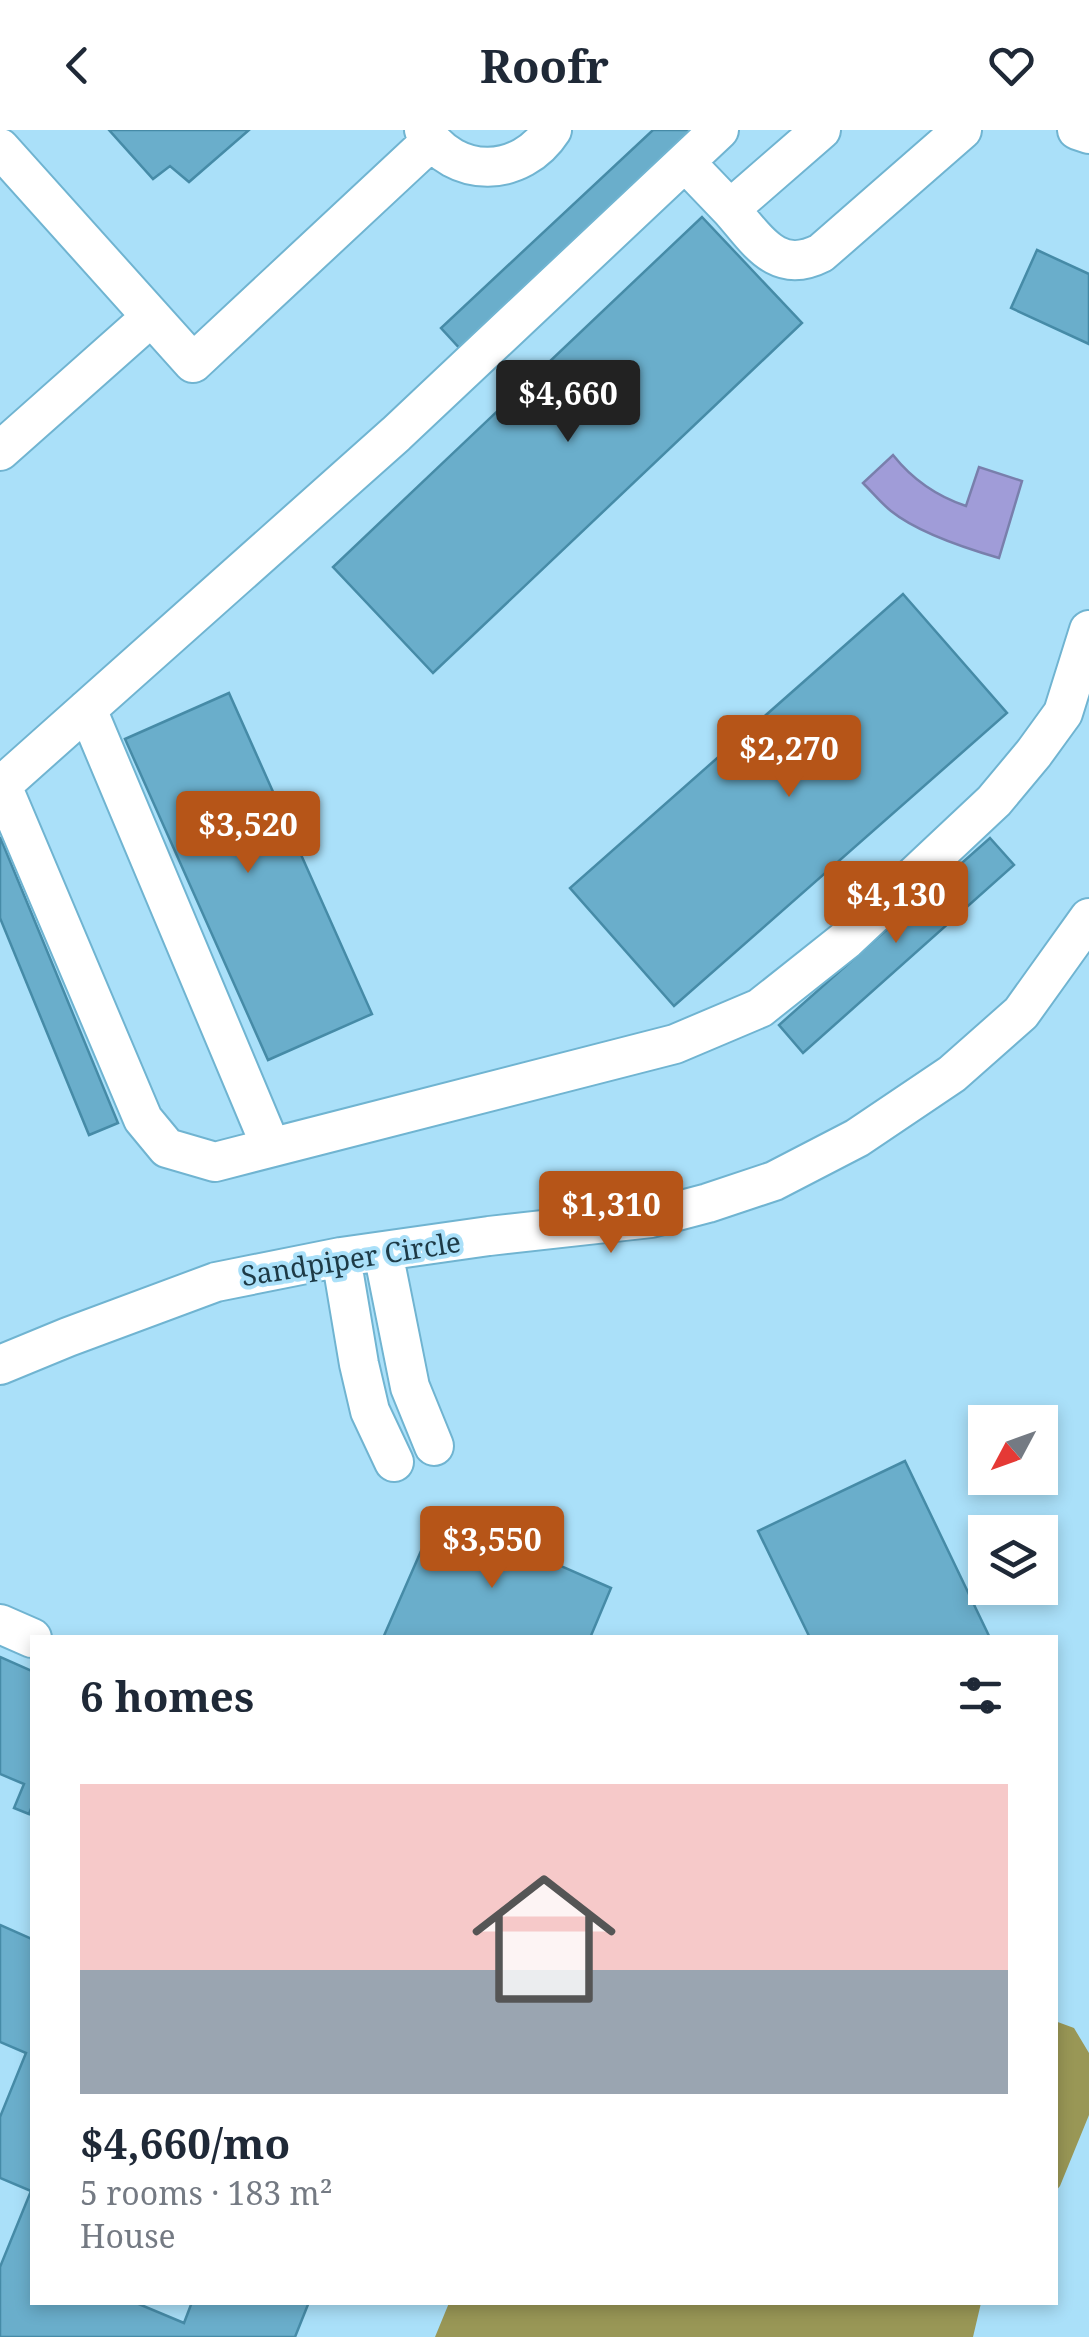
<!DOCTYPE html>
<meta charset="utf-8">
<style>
body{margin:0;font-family:"Noto Serif",serif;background:#f6f6f7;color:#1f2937;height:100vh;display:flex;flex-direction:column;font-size:38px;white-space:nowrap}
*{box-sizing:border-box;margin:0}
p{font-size:32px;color:#747a83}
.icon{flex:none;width:55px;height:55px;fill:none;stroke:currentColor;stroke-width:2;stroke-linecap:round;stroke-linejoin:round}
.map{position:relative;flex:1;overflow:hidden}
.details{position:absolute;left:30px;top:1505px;width:1028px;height:670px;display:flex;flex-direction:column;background:#fff;border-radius:0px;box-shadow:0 5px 15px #0003}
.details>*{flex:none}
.needle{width:65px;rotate:229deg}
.fabs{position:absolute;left:968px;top:1275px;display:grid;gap:20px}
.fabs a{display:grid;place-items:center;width:90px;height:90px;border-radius:0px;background:#fff;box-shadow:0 5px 15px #0003;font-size:50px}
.price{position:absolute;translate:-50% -85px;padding:0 22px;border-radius:10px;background:#b65518;color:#fff;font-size:32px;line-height:65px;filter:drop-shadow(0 2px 5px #0008)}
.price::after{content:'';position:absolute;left:50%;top:60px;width:30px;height:22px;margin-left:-15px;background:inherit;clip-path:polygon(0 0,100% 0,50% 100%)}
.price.selected{background:#222;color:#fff}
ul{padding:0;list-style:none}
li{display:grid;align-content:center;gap:20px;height:530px;padding:0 50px}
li+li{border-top:2px solid #e0e1e3}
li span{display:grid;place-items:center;height:310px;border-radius:0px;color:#555}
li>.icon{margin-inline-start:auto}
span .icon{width:180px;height:180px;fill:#fffc;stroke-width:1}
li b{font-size:42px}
h2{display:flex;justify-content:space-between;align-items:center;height:120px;padding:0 50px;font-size:42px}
header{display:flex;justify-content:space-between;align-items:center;height:130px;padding:0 50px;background:#fff;font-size:45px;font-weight:700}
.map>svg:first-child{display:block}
</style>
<header><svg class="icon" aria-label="back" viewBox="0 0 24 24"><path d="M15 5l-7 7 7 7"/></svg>Roofr<svg class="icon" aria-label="heart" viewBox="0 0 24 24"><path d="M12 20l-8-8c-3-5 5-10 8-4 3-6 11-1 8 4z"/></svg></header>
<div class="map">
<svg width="1089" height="2207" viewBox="0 0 1089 2207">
<rect width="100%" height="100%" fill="#aae0f9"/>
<path fill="#999756" d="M1055,1891L1074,1898L1089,1923V1985L1060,2056L1055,2062Z
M449,2173V2172L981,2173L973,2207H435Z"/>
<path fill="#a09cd8" stroke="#797fac" stroke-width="2.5" d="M893,325C912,349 936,366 966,376L979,337L1022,351L999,428C968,419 917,402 891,381C881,373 873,363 863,353Z"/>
<path fill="#6aaecb" stroke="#468ba7" stroke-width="2.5" d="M109,0H249L189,52L170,36L153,49Z
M653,0H700L463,222L441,198Z
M702,87L802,193L433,543L333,437Z
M1037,120L1089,144V214L1011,178Z
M903,464L1007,583L674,876L570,758Z
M229,563L372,884L268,930L125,609Z
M0,707L118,993L89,1005L0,788Z
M990,708L1014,735L803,923L779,895Z
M905,1331L990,1508H810L758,1401Z
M438,1382L611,1458L590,1508H383Z
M0,1527L32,1541V1676L29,1684L14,1678L24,1654L0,1644Z
M0,1795L32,1809V2172H134L184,2193L192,2172H309L295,2207H0V2137L31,2061L0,2048V1987L26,1923L0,1912Z"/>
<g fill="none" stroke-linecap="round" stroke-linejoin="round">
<defs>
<path id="minor" d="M424,0C455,50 521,48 552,0
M1077,0L1089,4
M0,18L193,233L431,11
M685,32L730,79L821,0
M730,79C757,109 776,146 821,123L962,0
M0,321L151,187
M87,579L271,1017
M0,651L143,989L167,1018L215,1032L675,914L760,878L847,809L994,671L1034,623L1063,583L1089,500
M2,655L396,304L719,0
M383,1122L410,1257L434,1316
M341,1127L359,1234L370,1281L394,1332
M0,1235L68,1207L216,1152L341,1127L489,1106L651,1088L708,1073L774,1051L857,1008L952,944L1021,883L1089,788
M0,1494L32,1508"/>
</defs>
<use href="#minor" stroke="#70b4d1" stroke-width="42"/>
<use href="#minor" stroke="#fff" stroke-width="38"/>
</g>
<g text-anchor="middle" stroke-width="8" stroke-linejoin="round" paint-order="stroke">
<g font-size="28" fill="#1d3a46" stroke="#aae0f9">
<text transform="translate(351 1129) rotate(-9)" y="10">Sandpiper Circle</text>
</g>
</g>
</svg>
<div class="fabs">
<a><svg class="needle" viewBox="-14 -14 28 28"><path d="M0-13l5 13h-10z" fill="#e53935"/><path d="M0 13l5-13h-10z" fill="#747a83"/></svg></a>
<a><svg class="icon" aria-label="layers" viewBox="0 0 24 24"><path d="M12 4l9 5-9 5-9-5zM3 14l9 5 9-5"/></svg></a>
</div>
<b class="price selected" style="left:568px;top:315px">$4,660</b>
<b class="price" style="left:789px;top:670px">$2,270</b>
<b class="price" style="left:248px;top:746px">$3,520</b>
<b class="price" style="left:896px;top:816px">$4,130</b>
<b class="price" style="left:611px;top:1126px">$1,310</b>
<b class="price" style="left:492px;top:1461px">$3,550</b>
<section class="details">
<h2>6 homes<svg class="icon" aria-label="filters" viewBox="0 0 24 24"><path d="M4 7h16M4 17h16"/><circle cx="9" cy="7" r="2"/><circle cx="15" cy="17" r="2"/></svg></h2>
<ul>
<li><span style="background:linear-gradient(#f6c9c9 60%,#9aa5b1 0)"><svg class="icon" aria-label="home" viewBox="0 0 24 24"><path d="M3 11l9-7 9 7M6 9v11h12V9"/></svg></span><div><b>$4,660/mo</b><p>5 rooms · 183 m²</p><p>House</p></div></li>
</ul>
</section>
</div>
